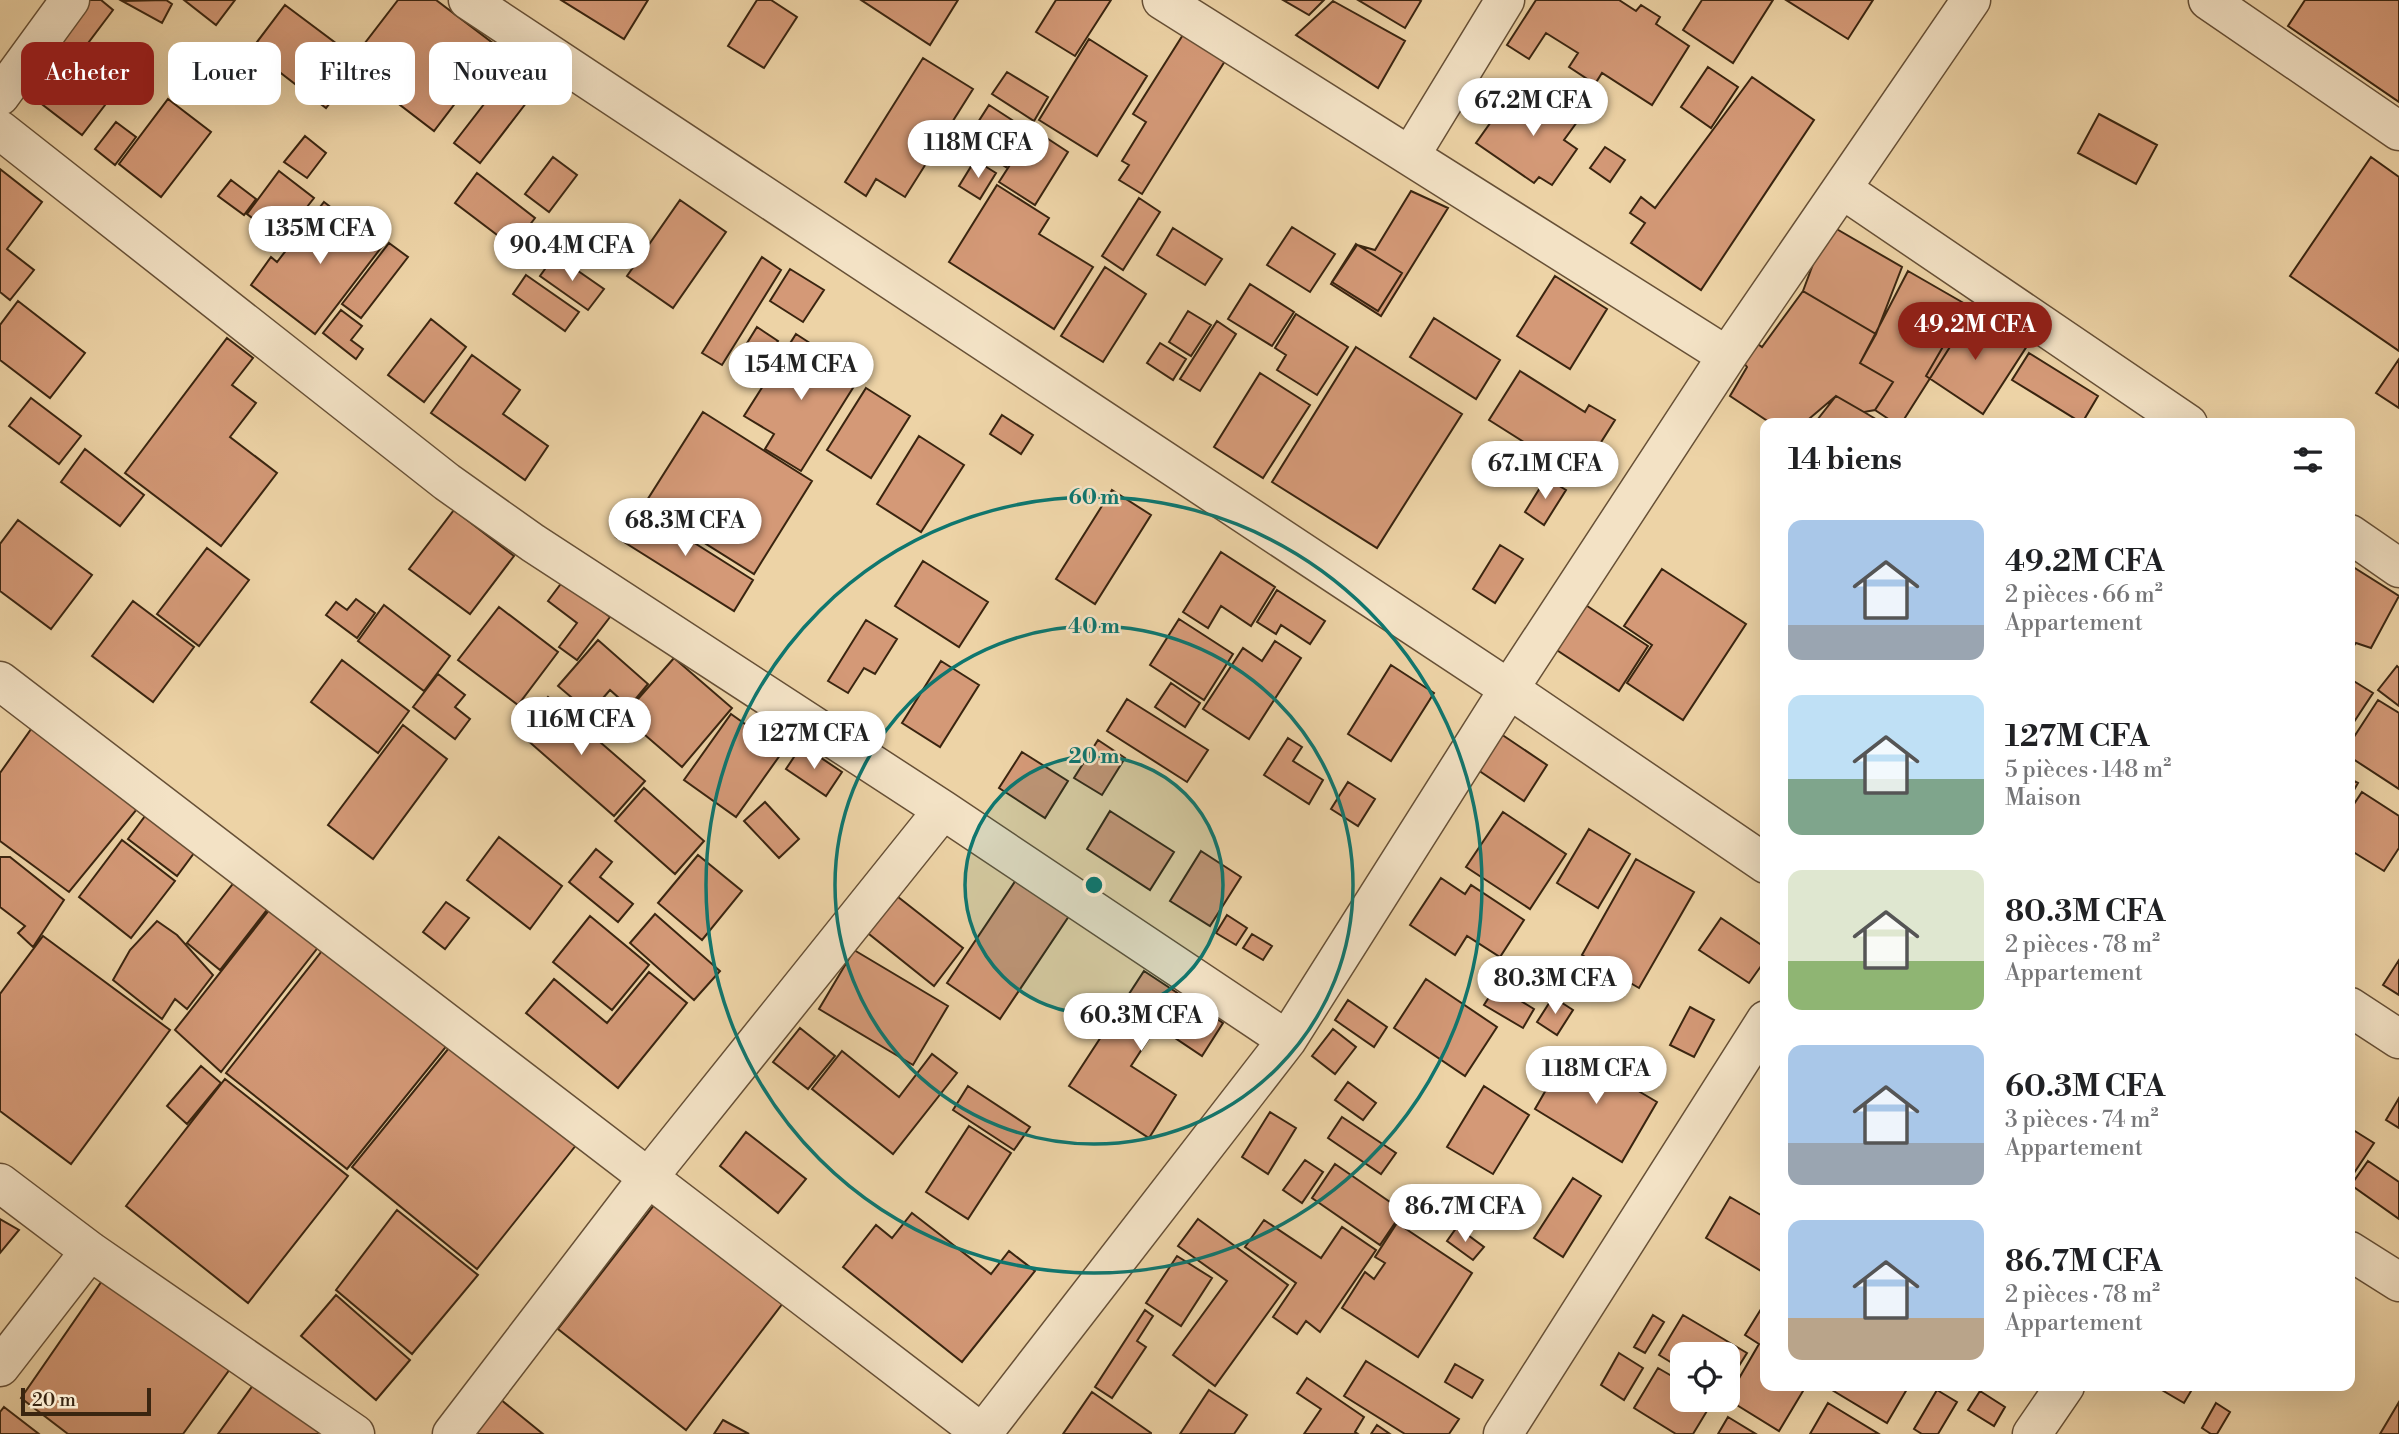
<!DOCTYPE html>
<html lang="fr">
<meta charset="utf-8">
<style>
body{margin:0;font-family:"Libre Bodoni",serif;background:#f6f6f6;color:#202124;height:100vh;display:flex;flex-direction:column;font-size:26px;white-space:nowrap}
*{box-sizing:border-box;margin:0}
p{font-size:23px;color:#757577}
.icon{flex:none;width:38px;height:38px;fill:none;stroke:currentColor;stroke-width:2;stroke-linecap:round;stroke-linejoin:round}
.map{position:relative;flex:1;overflow:hidden}
.details{position:absolute;left:1760px;top:418px;width:595px;height:973px;display:flex;flex-direction:column;background:#fff;border-radius:14px;box-shadow:0 7px 28px #0002}
.details>*{flex:none}
.hud{position:absolute;left:21px;top:42px;width:665px;height:63px;display:flex;gap:14px}
.fabs{position:absolute;left:1670px;top:1342px;display:grid;gap:14px}
.fabs a{display:grid;place-items:center;width:70px;height:70px;border-radius:14px;background:#fff;box-shadow:0 7px 28px #0002;font-size:35px}
.scale{position:absolute;left:21px;bottom:18px;width:130px;box-sizing:border-box;padding-left:7px;border:4px solid #3a2510;border-top:0;font-size:19px;line-height:24px;white-space:nowrap;color:#3a2510;-webkit-text-stroke:5px #f3e2c5;paint-order:stroke}
.price{position:absolute;translate:-50% -60px;padding:0 16px;border-radius:24px;background:#fff;color:#222;font-size:23px;line-height:46px;filter:drop-shadow(0 2px 4px #0008)}
.price::after{content:'';position:absolute;left:50%;top:42px;width:21px;height:16px;margin-left:-10px;background:inherit;clip-path:polygon(0 0,100% 0,50% 100%)}
.price.current{background:#8f2418;color:#fff}
ul{padding:0;list-style:none}
li{display:flex;align-items:center;gap:21px;height:175px;padding:0 28px}
li span{display:grid;place-items:center;flex:none;width:196px;height:140px;border-radius:14px;color:#555}
li>.icon{margin-inline-start:auto}
span .icon{width:84px;height:84px;fill:#fffc;stroke-width:1}
li b{font-size:30px}
h2{display:flex;justify-content:space-between;align-items:center;height:84px;padding:0 28px;font-size:30px}
.pill{padding:0 24px;border-radius:14px;background:#fff;box-shadow:0 7px 28px #0002;font-size:24px;line-height:63px}
.pill.current{background:#8f2418;color:#fff}
.map>svg:first-child{display:block}
</style>
<div class="map">
<svg width="2399" height="1434" viewBox="0 0 2399 1434">
<rect width="100%" height="100%" fill="#edd3a6"/>
<filter id="stains"><feTurbulence type="fractalNoise" baseFrequency=".00286" numOctaves="4"/><feColorMatrix values="0 0 0 0 .2 0 0 0 0 .09 0 0 0 0 .02 0 0 0 .5 -.17"/></filter>
<radialGradient id="worn" r=".72"><stop offset=".6" stop-color="#630" stop-opacity="0"/><stop offset="1" stop-color="#630" stop-opacity=".3"/></radialGradient>
<path fill="#d49977" stroke="#3a2510" stroke-width="2" d="M81,0H101L113,10L79,55L54,36Z
M166,0L172,4L162,23L122,1Z
M184,0H235L216,25Z
M398,0H436L498,47L434,131L348,65Z
M561,0H648L624,39Z
M757,0H771L797,17L764,68L728,46Z
M861,0H958L930,45Z
M1056,0H1111L1075,56L1036,32Z
M1283,0H1324L1309,15Z
M1358,0H1419L1421,1L1405,28Z
M1536,0H1619L1636,11L1641,5L1660,17L1656,24L1689,46L1652,105L1602,73L1595,84L1569,67L1578,53L1546,33L1529,59L1507,45Z
M1702,0H1773L1733,63L1683,30Z
M1786,0H1873L1848,39Z
M2305,0H2399V102L2288,26Z
M1333,1L1405,41L1378,88L1296,35Z
M285,5L345,50L334,64L350,77L326,108L251,50Z
M1186,30L1225,61L1142,194L1119,180L1129,165L1122,161L1146,122L1133,114Z
M1089,39L1147,76L1097,156L1039,120Z
M50,42L115,92L82,135L17,85Z
M923,58L973,89L905,197L876,179L866,196L845,182Z
M1708,67L1738,87L1711,128L1681,107Z
M1007,72L1048,97L1034,121L992,94Z
M505,77L530,98L480,163L454,143Z
M1752,77L1814,120L1701,290L1631,243L1645,223L1630,213L1641,197L1655,208Z
M1555,91L1585,111L1564,140L1577,149L1552,185L1539,177L1534,183L1476,143L1508,98L1536,118Z
M168,99L211,132L161,197L119,164Z
M989,105L1029,131L1006,167L966,141Z
M2099,114L2157,145L2136,184L2078,153Z
M116,122L136,137L115,165L95,149Z
M1033,129L1068,152L1035,205L999,182Z
M305,136L326,153L307,178L284,162Z
M1605,147L1625,160L1610,182L1590,168Z
M553,157L577,175L549,212L525,194Z
M2371,157L2399,177V351L2290,276Z
M975,160L996,173L980,199L959,186Z
M0,169L42,202L7,249L34,270L10,300L0,292Z
M279,171L314,198L281,240L247,214Z
M477,173L535,218L513,247L455,203Z
M231,180L256,199L244,215L218,196Z
M997,185L1049,218L1039,234L1093,267L1054,329L949,262Z
M1411,191L1448,208L1381,316L1331,284L1357,245L1375,250Z
M1139,198L1160,212L1123,270L1102,256Z
M680,200L726,232L673,308L627,276Z
M324,202L341,215L346,209L387,240L315,334L251,285L271,257L277,262Z
M1828,224L1902,267L1876,334L1803,291Z
M1292,227L1335,254L1310,292L1267,265Z
M1173,228L1222,259L1205,285L1157,255Z
M389,243L408,257L361,318L342,304Z
M1356,244L1402,273L1378,311L1332,282Z
M555,255L604,289L588,310L540,276Z
M762,257L781,270L722,365L702,353Z
M1105,267L1146,294L1103,362L1061,336Z
M790,269L824,290L803,322L770,301Z
M1908,271L1974,309L1901,424H1896L1875,410L1893,382L1860,363Z
M526,275L579,312L565,331L513,294Z
M1555,276L1607,309L1570,369L1517,336Z
M1250,284L1294,312L1272,346L1228,319Z
M1803,291L1876,334L1860,363L1893,382L1875,410L1864,412L1836,396L1803,424H1772L1730,396L1747,367L1740,358L1751,339L1762,347Z
M18,301L85,353L50,398L0,360V325Z
M341,310L362,326L351,340L363,349L356,359L323,333Z
M1188,311L1211,325L1191,356L1169,342Z
M1963,312L2027,346L1983,414L1926,376Z
M1296,314L1348,347L1317,395L1277,370L1286,355L1275,348Z
M1434,318L1500,360L1476,399L1410,357Z
M431,319L466,347L424,402L388,375Z
M1217,321L1236,334L1200,391L1180,379Z
M757,327L778,341L751,382L731,369Z
M796,334L816,347L807,362L823,372L833,357L861,375L801,471L765,449L774,434L744,416Z
M227,338L253,358L232,385L256,403L230,437L277,473L221,546L125,473Z
M1160,343L1186,359L1173,380L1147,363Z
M1356,347L1462,414L1377,548L1272,482Z
M2029,353L2098,396L2082,423L2012,380Z
M472,355L520,390L503,414L548,446L525,480L431,413Z
M2399,359V408L2376,393Z
M1520,371L1585,412L1589,405L1615,420L1579,477L1489,420Z
M1260,373L1310,405L1263,478L1214,447Z
M866,388L910,416L871,478L827,450Z
M1836,396L1864,412L1884,424H1814Z
M31,398L81,436L59,464L9,426Z
M703,412L812,481L754,574L644,505Z
M1002,415L1033,435L1021,454L990,434Z
M919,436L964,465L921,532L877,504Z
M85,449L144,495L120,526L61,482Z
M1546,478L1566,490L1544,525L1525,512Z
M1112,490L1151,515L1095,604L1056,579Z
M636,506L753,580L734,611L616,537Z
M454,510L514,556L470,614L409,569Z
M18,520L92,575L51,629L0,591V544Z
M1500,545L1523,559L1495,603L1473,589Z
M207,548L249,580L199,646L157,614Z
M1221,552L1275,587L1251,626L1221,606L1208,628L1183,612Z
M923,561L988,602L959,647L895,606Z
M2350,565L2399,596L2371,648L2356,643L2350,651Z
M1662,569L1746,624L1683,720L1627,683L1652,645L1624,626Z
M563,581L610,617L577,660L559,647L577,623L548,601Z
M1277,590L1325,621L1310,644L1281,625L1276,634L1257,622Z
M1575,598L1648,646L1619,691L1546,643Z
M356,599L375,613L357,638L326,615L336,602L347,610Z
M133,601L194,647L153,702L92,656Z
M384,605L450,656L424,691L358,641Z
M499,607L558,652L518,705L458,660Z
M1179,619L1233,654L1204,700L1150,665Z
M866,620L897,639L875,674L864,668L848,693L828,681Z
M598,640L648,684L629,707L610,690L590,713L558,686Z
M1275,641L1301,658L1249,739L1203,709L1243,648L1262,661Z
M674,658L732,708L682,767L623,716Z
M342,660L409,711L378,753L311,702Z
M941,661L979,685L940,747L902,723Z
M1391,665L1434,693L1391,761L1348,734Z
M2397,666L2399,668V706L2378,690Z
M438,674L465,695L455,707L470,719L455,739L413,707Z
M2352,680L2373,693L2350,728V683Z
M1171,683L1200,703L1185,727L1155,707Z
M548,697L645,781L614,816L518,732Z
M1127,699L1208,750L1187,782L1107,731Z
M2378,700L2399,713V789L2350,757V743Z
M731,714L783,751L736,817L684,780Z
M34,725L142,803L69,892L0,841V773Z
M403,725L447,759L373,859L328,825Z
M1495,730L1547,765L1524,801L1472,766Z
M1288,738L1302,747L1293,761L1323,780L1309,804L1264,775Z
M1098,740L1125,758L1102,795L1074,778Z
M802,745L842,772L826,796L786,769Z
M1022,752L1068,781L1045,818L999,788Z
M2350,779L2358,783L2350,797Z
M1348,782L1375,799L1358,826L1331,809Z
M644,788L704,841L675,874L615,821Z
M2362,792L2399,816V848L2384,871L2350,850V810Z
M765,802L799,839L779,858L744,821Z
M154,804L203,841L177,876L128,839Z
M1110,811L1174,852L1150,890L1087,849Z
M1503,812L1566,854L1530,909L1466,867Z
M1589,829L1630,854L1598,908L1557,883Z
M499,837L562,886L530,929L467,880Z
M122,840L175,881L131,938L79,897Z
M596,849L612,862L600,877L633,904L618,922L569,882Z
M1201,851L1241,877L1210,926L1170,901Z
M698,855L742,891L702,940L658,903Z
M0,857H10L64,900L33,947L18,933L25,926L0,907Z
M1636,859L1694,892L1639,988L1582,955Z
M239,876L273,902L220,970L187,943Z
M1441,878L1465,894L1471,885L1524,920L1500,957L1467,936L1455,955L1410,925Z
M1016,880L1069,916L1000,1019L947,983Z
M893,893L963,948L934,986L864,930Z
M446,902L469,918L445,949L423,932Z
M274,904L323,941L221,1072L175,1030Z
M655,914L720,971L694,1000L630,943Z
M1227,915L1247,928L1236,945L1216,933Z
M590,916L649,965L612,1010L553,962Z
M1721,918L1766,948V959L1749,983L1699,950Z
M157,921L177,935L213,975L187,1009L175,999L162,1019L113,980L130,950Z
M1252,934L1272,946L1263,960L1243,948Z
M43,936L170,1030L71,1164L0,1111V994Z
M329,942L449,1043L347,1169L226,1073Z
M854,950L948,1006L913,1065L819,1009Z
M2399,960V995L2383,985Z
M1144,971L1223,1023L1202,1056L1157,1026L1131,1066L1176,1095L1149,1138L1069,1086Z
M649,972L687,1003L618,1088L526,1013L554,979L607,1023Z
M1426,979L1497,1027L1465,1076L1394,1028Z
M1496,986L1534,1009L1523,1028L1484,1005Z
M1553,997L1573,1010L1557,1035L1537,1022Z
M1348,1000L1387,1027L1374,1047L1335,1020Z
M1690,1007L1714,1020L1694,1057L1670,1045Z
M800,1028L835,1056L808,1089L773,1062Z
M1333,1029L1356,1047L1335,1074L1312,1056Z
M453,1043L577,1144L477,1269L352,1167Z
M1569,1050L1657,1102L1622,1162L1535,1109Z
M842,1051L899,1097L932,1054L957,1073L893,1154L812,1089Z
M201,1066L221,1083L187,1124L167,1106Z
M225,1079L348,1176L248,1303L126,1206Z
M1348,1082L1376,1103L1363,1120L1335,1100Z
M968,1086L1030,1127L1014,1150L953,1110Z
M1484,1086L1529,1115L1493,1174L1447,1147Z
M2399,1098V1128L2386,1120Z
M1270,1112L1296,1128L1268,1174L1242,1157Z
M1342,1117L1396,1153L1381,1174L1328,1138Z
M969,1126L1011,1153L968,1219L926,1192Z
M2350,1128L2374,1143L2350,1179Z
M746,1132L806,1179L778,1213L720,1166Z
M1305,1160L1323,1172L1302,1203L1283,1190Z
M2368,1161L2399,1182V1219L2351,1185Z
M1335,1164L1403,1211L1380,1245L1312,1198Z
M1573,1178L1601,1196L1563,1257L1534,1238Z
M1730,1197L1766,1218V1274L1706,1238Z
M655,1204L783,1303L686,1430L558,1329Z
M397,1210L478,1275L412,1354L336,1290Z
M912,1213L991,1274L1009,1251L1035,1271L962,1362L843,1267L876,1225L892,1238Z
M0,1219L19,1230L0,1253Z
M1198,1219L1288,1285L1215,1386L1173,1355L1227,1281L1178,1246Z
M1264,1220L1321,1258L1342,1227L1376,1250L1320,1332L1306,1321L1297,1334L1273,1317L1296,1283L1245,1247Z
M1397,1223L1472,1273L1418,1357L1342,1308L1365,1272L1374,1279L1385,1263L1375,1257Z
M1457,1227L1484,1247L1473,1260L1447,1241Z
M1177,1256L1212,1278L1181,1326L1146,1303Z
M104,1278L230,1369L183,1434H68L21,1398Z
M336,1295L410,1360L376,1400L301,1336Z
M1766,1301V1386H1806L1779,1431L1727,1399L1759,1344L1745,1335Z
M1145,1310L1153,1316L1137,1341L1146,1347L1112,1398L1095,1387Z
M1653,1315L1664,1322L1645,1353L1634,1347Z
M1683,1315L1747,1353L1727,1385V1354H1682V1369L1659,1355Z
M1619,1353L1643,1368L1624,1400L1601,1385Z
M1366,1361L1459,1419L1449,1434H1405L1344,1396Z
M1455,1364L1483,1380L1472,1398L1445,1382Z
M1658,1368L1682,1382V1400L1713,1401L1693,1434H1676L1634,1408Z
M1307,1378L1364,1417L1355,1432L1358,1434H1304L1321,1409L1297,1393Z
M256,1381L323,1434H218Z
M1902,1386L1907,1389L1887,1423L1827,1387Z
M2155,1386H2194L2184,1403Z
M1209,1390L1247,1415L1234,1434H1180Z
M1937,1390L1957,1402L1938,1434H1922L1914,1429Z
M1980,1391L2005,1407L1994,1426L1968,1410Z
M1092,1392L1151,1433V1434H1063Z
M500,1399L543,1434H471Z
M2399,1402V1434H2380Z
M1828,1403L1879,1434H1810Z
M2216,1403L2230,1412L2217,1434H2211L2202,1428Z
M4,1407L39,1434H0V1412Z
M1728,1417L1756,1434H1718Z
M723,1420L749,1434H714Z
M1377,1425L1390,1434H1371Z"/>
<g fill="none" stroke-linecap="round" stroke-linejoin="round">
<defs>
<path id="minor" d="M468,0L1509,689L1766,864
M1162,0L1727,356
M2208,0L2399,131
M0,96L70,0
M0,130L447,482L533,543L943,810L1287,1040
M1410,156L1505,0
M1842,189L2188,424
M2350,534L2399,568
M0,681L983,1434
M2350,1007L2399,1039
M0,1183L90,1251L355,1434
M2350,1251L2399,1282
M0,1367L90,1251
M452,1434L647,1179L943,810
M982,1434L1287,1040L1509,689L1727,356L1971,0
M1503,1434L1766,1020
M2032,1434L2065,1386"/>
</defs>
<use href="#minor" stroke="#675036" stroke-width="41"/>
<use href="#minor" stroke="#f3e2c5" stroke-width="38"/>
</g>
<circle cx="1094" cy="885" r="129" fill="#0f766e" fill-opacity=".12"/>
<g fill="none" stroke="#0f766e" stroke-width="3.5">
<circle cx="1094" cy="885" r="129"/>
<circle cx="1094" cy="885" r="259"/>
<circle cx="1094" cy="885" r="388"/>
</g>
<circle cx="1094" cy="885" r="10" fill="#0f766e" stroke="#f3e2c5" stroke-width="3.5"/>
<g font-size="21" text-anchor="middle" font-weight="bold" fill="#0f766e" stroke="#f3e2c5" stroke-width="5" stroke-linejoin="round" paint-order="stroke">
<text x="1094" y="504">60 m</text>
<text x="1094" y="633">40 m</text>
<text x="1094" y="763">20 m</text>
</g>
<rect width="100%" height="100%" filter="url(#stains)"/>
<rect width="100%" height="100%" fill="url(#worn)"/>
</svg>
<div class="fabs">
<a><svg class="icon" aria-label="locate" viewBox="0 0 24 24"><circle cx="12" cy="12" r="6"/><path d="M12 2v4M12 18v4M2 12h4M18 12h4"/></svg></a>
</div>
<div class="scale">20 m</div>
<b class="price" style="left:1533px;top:138px">67.2M CFA</b>
<b class="price" style="left:978px;top:180px">118M CFA</b>
<b class="price" style="left:320px;top:266px">135M CFA</b>
<b class="price" style="left:572px;top:283px">90.4M CFA</b>
<b class="price current" style="left:1975px;top:362px">49.2M CFA</b>
<b class="price" style="left:801px;top:402px">154M CFA</b>
<b class="price" style="left:1545px;top:501px">67.1M CFA</b>
<b class="price" style="left:685px;top:558px">68.3M CFA</b>
<b class="price" style="left:581px;top:757px">116M CFA</b>
<b class="price" style="left:814px;top:771px">127M CFA</b>
<b class="price" style="left:1555px;top:1016px">80.3M CFA</b>
<b class="price" style="left:1141px;top:1053px">60.3M CFA</b>
<b class="price" style="left:1596px;top:1106px">118M CFA</b>
<b class="price" style="left:1465px;top:1244px">86.7M CFA</b>
<div class="hud">
<a class="pill current">Acheter</a>
<a class="pill">Louer</a>
<a class="pill">Filtres</a>
<a class="pill">Nouveau</a>
</div>
<section class="details">
<h2>14 biens<svg class="icon" aria-label="filters" viewBox="0 0 24 24"><path d="M4 7h16M4 17h16"/><circle cx="9" cy="7" r="2"/><circle cx="15" cy="17" r="2"/></svg></h2>
<ul>
<li><span style="background:linear-gradient(#a9c7e8 75%,#9aa5b1 0)"><svg class="icon" aria-label="home" viewBox="0 0 24 24"><path d="M3 11l9-7 9 7M6 9v11h12V9"/></svg></span><div><b>49.2M CFA</b><p>2 pièces · 66 m²</p><p>Appartement</p></div></li>
<li><span style="background:linear-gradient(#bfe0f5 60%,#7fa58c 0)"><svg class="icon" aria-label="home" viewBox="0 0 24 24"><path d="M3 11l9-7 9 7M6 9v11h12V9"/></svg></span><div><b>127M CFA</b><p>5 pièces · 148 m²</p><p>Maison</p></div></li>
<li><span style="background:linear-gradient(#dfe7d0 65%,#8fb573 0)"><svg class="icon" aria-label="home" viewBox="0 0 24 24"><path d="M3 11l9-7 9 7M6 9v11h12V9"/></svg></span><div><b>80.3M CFA</b><p>2 pièces · 78 m²</p><p>Appartement</p></div></li>
<li><span style="background:linear-gradient(#a9c7e8 70%,#9aa5b1 0)"><svg class="icon" aria-label="home" viewBox="0 0 24 24"><path d="M3 11l9-7 9 7M6 9v11h12V9"/></svg></span><div><b>60.3M CFA</b><p>3 pièces · 74 m²</p><p>Appartement</p></div></li>
<li><span style="background:linear-gradient(#a9c7e8 70%,#b9a48a 0)"><svg class="icon" aria-label="home" viewBox="0 0 24 24"><path d="M3 11l9-7 9 7M6 9v11h12V9"/></svg></span><div><b>86.7M CFA</b><p>2 pièces · 78 m²</p><p>Appartement</p></div></li>
</ul>
</section>
</div>
